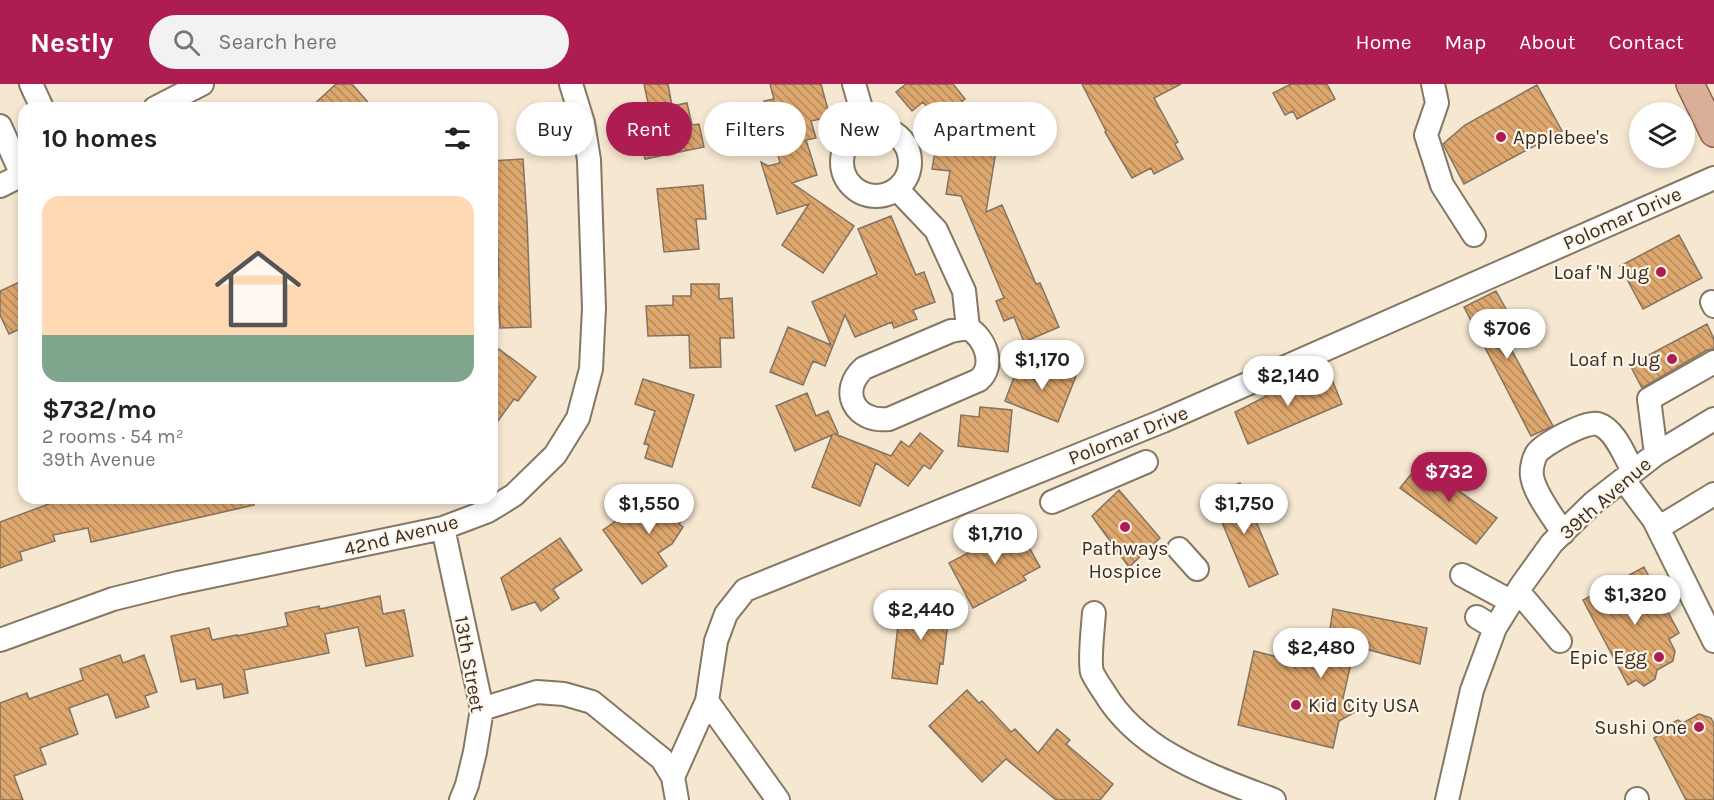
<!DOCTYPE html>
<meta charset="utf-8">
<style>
body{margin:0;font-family:Karla,sans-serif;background:#f2f2f2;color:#222;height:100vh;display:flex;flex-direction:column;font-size:22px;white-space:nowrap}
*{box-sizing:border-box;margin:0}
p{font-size:20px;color:#767676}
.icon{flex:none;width:33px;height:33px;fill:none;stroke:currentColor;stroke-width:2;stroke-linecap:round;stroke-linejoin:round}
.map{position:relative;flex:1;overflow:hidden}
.details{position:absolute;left:18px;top:18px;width:480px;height:402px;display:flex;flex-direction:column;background:#fff;border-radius:18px;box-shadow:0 3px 9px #0003}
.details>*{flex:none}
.hud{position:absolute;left:516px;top:18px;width:570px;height:54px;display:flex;gap:12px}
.controls{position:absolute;left:1629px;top:18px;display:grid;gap:12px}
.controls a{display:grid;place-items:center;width:66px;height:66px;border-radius:50%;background:#fff;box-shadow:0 3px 9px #0003;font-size:30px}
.price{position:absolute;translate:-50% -51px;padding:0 14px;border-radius:21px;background:#fff;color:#222;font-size:20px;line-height:39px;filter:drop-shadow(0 2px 3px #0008)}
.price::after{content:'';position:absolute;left:50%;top:36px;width:18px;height:14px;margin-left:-9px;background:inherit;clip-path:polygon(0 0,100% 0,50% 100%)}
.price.active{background:#ad1d52;color:#fff}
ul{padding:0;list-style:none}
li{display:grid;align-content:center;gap:12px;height:318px;padding:0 24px}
li span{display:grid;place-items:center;height:186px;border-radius:18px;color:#555}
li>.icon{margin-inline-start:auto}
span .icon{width:108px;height:108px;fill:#fffc;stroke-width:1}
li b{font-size:26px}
h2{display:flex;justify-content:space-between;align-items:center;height:72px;padding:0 24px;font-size:26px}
.pill{padding:0 21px;border-radius:27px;background:#fff;box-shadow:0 3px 9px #0003;font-size:21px;line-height:54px}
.pill.active{background:#ad1d52;color:#fff}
header{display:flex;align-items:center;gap:36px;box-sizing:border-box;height:84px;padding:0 30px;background:#ad1d52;color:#fff}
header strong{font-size:28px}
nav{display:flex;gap:33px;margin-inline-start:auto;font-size:21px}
.search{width:420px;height:54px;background:#f2f2f2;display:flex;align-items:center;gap:15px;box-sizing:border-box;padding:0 21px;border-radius:33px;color:#767676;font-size:22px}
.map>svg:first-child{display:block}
</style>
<header>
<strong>Nestly</strong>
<div class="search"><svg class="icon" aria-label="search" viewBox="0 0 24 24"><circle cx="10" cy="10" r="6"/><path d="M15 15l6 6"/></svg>Search here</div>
<nav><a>Home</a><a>Map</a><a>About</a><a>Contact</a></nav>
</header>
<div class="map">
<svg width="1714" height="716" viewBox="0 0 1714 716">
<defs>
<pattern id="building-back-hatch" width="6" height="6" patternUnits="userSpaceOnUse" patternTransform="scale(1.5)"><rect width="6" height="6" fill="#dea76e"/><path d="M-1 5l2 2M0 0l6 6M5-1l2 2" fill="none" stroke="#b5885a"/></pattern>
</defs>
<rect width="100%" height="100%" fill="#f6e7d1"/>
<path fill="url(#building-back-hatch)" stroke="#847362" stroke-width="1.5" d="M336,0H352L373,24H310Z
M644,0H668L672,22L687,19L692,41L699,40L704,63L645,75L639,45L653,42Z
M770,0H821L830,33L811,37L816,54L806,56L817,91L792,99L854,142L823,189L782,161L809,120L777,130L761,78L768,82L780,79L764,17L774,15Z
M906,0H953L965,15L939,37L923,18L912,27L896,8Z
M1082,0H1181L1154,14L1178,58L1175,60L1183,75L1154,90L1151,84L1132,94L1105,48L1106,47Z
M1291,0H1327L1335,15L1297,35L1293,27L1285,31L1273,9Z
M1537,1L1562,47L1464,100L1443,60L1465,41Z
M937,57L996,67L986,128L1002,121L1036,200L1040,199L1059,243L1024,258L1014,233L1004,237L996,217L1004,214L961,112L946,110L950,87L932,85Z
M523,75L527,136L531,243L500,244L499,223H492V193L499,192L497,150H492V77Z
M703,101L706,135H696L699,165L664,168L657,105Z
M891,132L916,191L924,188L935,218L913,226L917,235L894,244L892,238L855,253L845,231L825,282L813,277L803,301L770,288L788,243L831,261L812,218L877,190L858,145Z
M1679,151L1702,194L1643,225L1620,182Z
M24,196V243L9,250L0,231V207Z
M691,200H719V215L732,214L734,254H720L721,283L690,284L689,251L648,252L646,222L673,221V212H691Z
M1496,207L1512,236L1499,243L1553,342L1531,352L1464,223Z
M1707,240L1714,255V265L1707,266L1642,304L1630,281Z
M499,265L536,293L518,317L514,315L492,345V274Z
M1031,273L1076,292L1058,338L1005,317L1016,288L1042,299Z
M1328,286L1342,320L1248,360L1235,328L1265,313L1270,305L1282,299H1302Z
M643,295L694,311L672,383L645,374L649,361L644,360L655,327L635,320Z
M807,309L816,332L828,327L838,349L835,350L891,372L901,357L909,363L920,349L943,367L930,385L924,381L908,402L876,379L860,422L812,403L832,351L795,367L776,322Z
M980,323L1012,326L1008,368L958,362L961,331L979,333Z
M1420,379L1497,434L1476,460L1400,404Z
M1240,399L1278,490L1249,503L1211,412Z
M669,405L692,419L679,440L683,443L672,460L658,469L667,482L642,500L603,446L629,428L634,435L649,425L656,426Z
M1119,406L1160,454L1129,483L1092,432Z
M65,414H253L254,421L91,458L88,444L53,451L55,457L20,468L22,476L0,484V438Z
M1012,433L1040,483L1023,492L1026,496L973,524L949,479L1000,452L995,442Z
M560,454L582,486L553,505L559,514L541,527L535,518L512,526L501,494Z
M1644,483L1679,549L1669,555L1675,567L1673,577L1657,586L1655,595L1644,602L1636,596L1628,601L1583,516Z
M380,512L383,530L404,526L413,572L366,582L358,543L325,550L329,569L244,586L248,609L224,614L222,600L197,605L195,595L181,598L171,552L209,544L212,556L237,551V552L288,542L285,529L319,522L320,525Z
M901,515L950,521L943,580L940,579L937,600L892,594Z
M1333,525L1427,544L1420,580L1355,562L1343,614L1355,628L1339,637L1333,664L1238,641L1254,567L1324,585Z
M120,571L123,579L144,571L157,608L145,612L149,623L116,634L108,610L69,624L78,650L40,664L46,680L14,692L23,716H0V619L27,609L29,615L83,596L80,585Z
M967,606L979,619L982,617L1011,648L1015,645L1038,669L1057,645L1070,656L1066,660L1113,700L1100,716H1056L1006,675L982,698L929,642Z
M1699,630L1711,634L1714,640V716H1686L1654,654L1664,648L1665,642L1678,636L1683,639Z"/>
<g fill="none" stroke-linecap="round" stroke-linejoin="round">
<defs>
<path id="minor" d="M31,0L42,24
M854,0L867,45
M1433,0L1437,19L1426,51L1442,101L1474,151
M155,24L202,0
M0,42L22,91
M842 78a34 34 0 1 1 68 0a34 34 0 1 1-68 0Z
M0,102L24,90
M897,105L936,146L964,207L968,244
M1712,218L1714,222
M968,244C985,254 996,281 979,296L889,335C855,339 838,307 864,284L951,247Z
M1656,370L1649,315L1714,278
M1624,396L1654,436L1714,557
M1052,418L1146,378
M443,444L482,625L475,668L467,701L461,716
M1658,444L1714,410
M1563,449C1554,434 1534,409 1532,392C1531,386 1533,375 1537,369C1544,360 1587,336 1598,340C1615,345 1625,373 1633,387
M1179,465L1197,485
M1462,491L1512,518
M1518,507L1560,557
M1094,529C1093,542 1089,578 1092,588C1095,595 1100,602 1104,608C1140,669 1212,692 1274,716
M1477,533L1495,544
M0,556L113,515L178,499L443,444L488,427L514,411L555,371L578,334L591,285L594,224L589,76L583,39L571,0
M707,617L778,716
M482,625L537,608L564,610L592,618L662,675L673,693
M1637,715V716
M677,716L673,693L707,617L716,557L726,530L745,506L1163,337L1714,94
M1447,716L1472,606L1495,544L1521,502L1552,459L1593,419L1656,370L1714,335"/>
<path id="major" d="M1690,0L1714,49"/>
</defs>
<use href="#minor" stroke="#857764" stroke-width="26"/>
<use href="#major" stroke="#915f46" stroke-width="30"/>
<use href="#minor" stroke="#fff" stroke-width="22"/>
<use href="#major" stroke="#daaf9a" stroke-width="27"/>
</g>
<g fill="#ad1d52" stroke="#fef5e8" stroke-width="2">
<circle cx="1501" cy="53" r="6"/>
<circle cx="1661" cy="188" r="6"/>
<circle cx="1672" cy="275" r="6"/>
<circle cx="1125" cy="443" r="6"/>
<circle cx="1659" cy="573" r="6"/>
<circle cx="1296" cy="621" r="6"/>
<circle cx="1699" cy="643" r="6"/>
</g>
<g text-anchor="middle" stroke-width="4.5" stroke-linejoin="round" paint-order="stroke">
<g font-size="20" fill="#352f27" stroke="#fef5e8" text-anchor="end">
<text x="1513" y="60" text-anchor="start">Applebee's</text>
<text x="1649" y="195">Loaf 'N Jug</text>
<text x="1660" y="282">Loaf n Jug</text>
<text x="1125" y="471" text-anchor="middle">Pathways<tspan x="1125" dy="23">Hospice</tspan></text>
<text x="1647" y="580">Epic Egg</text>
<text x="1308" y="628" text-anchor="start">Kid City USA</text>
<text x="1687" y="650">Sushi One</text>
</g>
<g font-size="20" fill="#352f27" stroke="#fef5e8">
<text transform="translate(1622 134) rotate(-24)" y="7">Polomar Drive</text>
<text transform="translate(1128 351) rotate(-22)" y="7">Polomar Drive</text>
<text transform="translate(1605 414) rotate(-41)" y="7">39th Avenue</text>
<text transform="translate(401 451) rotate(-14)" y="7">42nd Avenue</text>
<text transform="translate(470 580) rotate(80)" y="7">13th Street</text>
</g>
</g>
</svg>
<div class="controls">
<a><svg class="icon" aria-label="layers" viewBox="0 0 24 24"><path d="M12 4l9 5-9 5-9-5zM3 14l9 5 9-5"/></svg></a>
</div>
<b class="price" style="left:1507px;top:276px">$706</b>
<b class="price" style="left:1042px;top:307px">$1,170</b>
<b class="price" style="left:1288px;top:323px">$2,140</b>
<b class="price active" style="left:1449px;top:419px">$732</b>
<b class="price" style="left:649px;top:451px">$1,550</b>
<b class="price" style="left:1244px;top:451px">$1,750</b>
<b class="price" style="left:995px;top:481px">$1,710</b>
<b class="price" style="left:1635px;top:542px">$1,320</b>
<b class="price" style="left:921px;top:557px">$2,440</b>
<b class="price" style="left:1321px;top:595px">$2,480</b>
<div class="hud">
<a class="pill">Buy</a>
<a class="pill active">Rent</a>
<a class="pill">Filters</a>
<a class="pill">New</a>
<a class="pill">Apartment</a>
</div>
<section class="details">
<h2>10 homes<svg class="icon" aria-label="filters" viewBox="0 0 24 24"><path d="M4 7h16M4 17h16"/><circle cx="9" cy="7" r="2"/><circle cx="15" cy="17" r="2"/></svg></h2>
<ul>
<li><span style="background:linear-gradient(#ffd9b3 75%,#7fa58c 0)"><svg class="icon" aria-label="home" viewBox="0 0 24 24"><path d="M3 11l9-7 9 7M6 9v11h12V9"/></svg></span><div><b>$732/mo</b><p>2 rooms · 54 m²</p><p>39th Avenue</p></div></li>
</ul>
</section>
</div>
